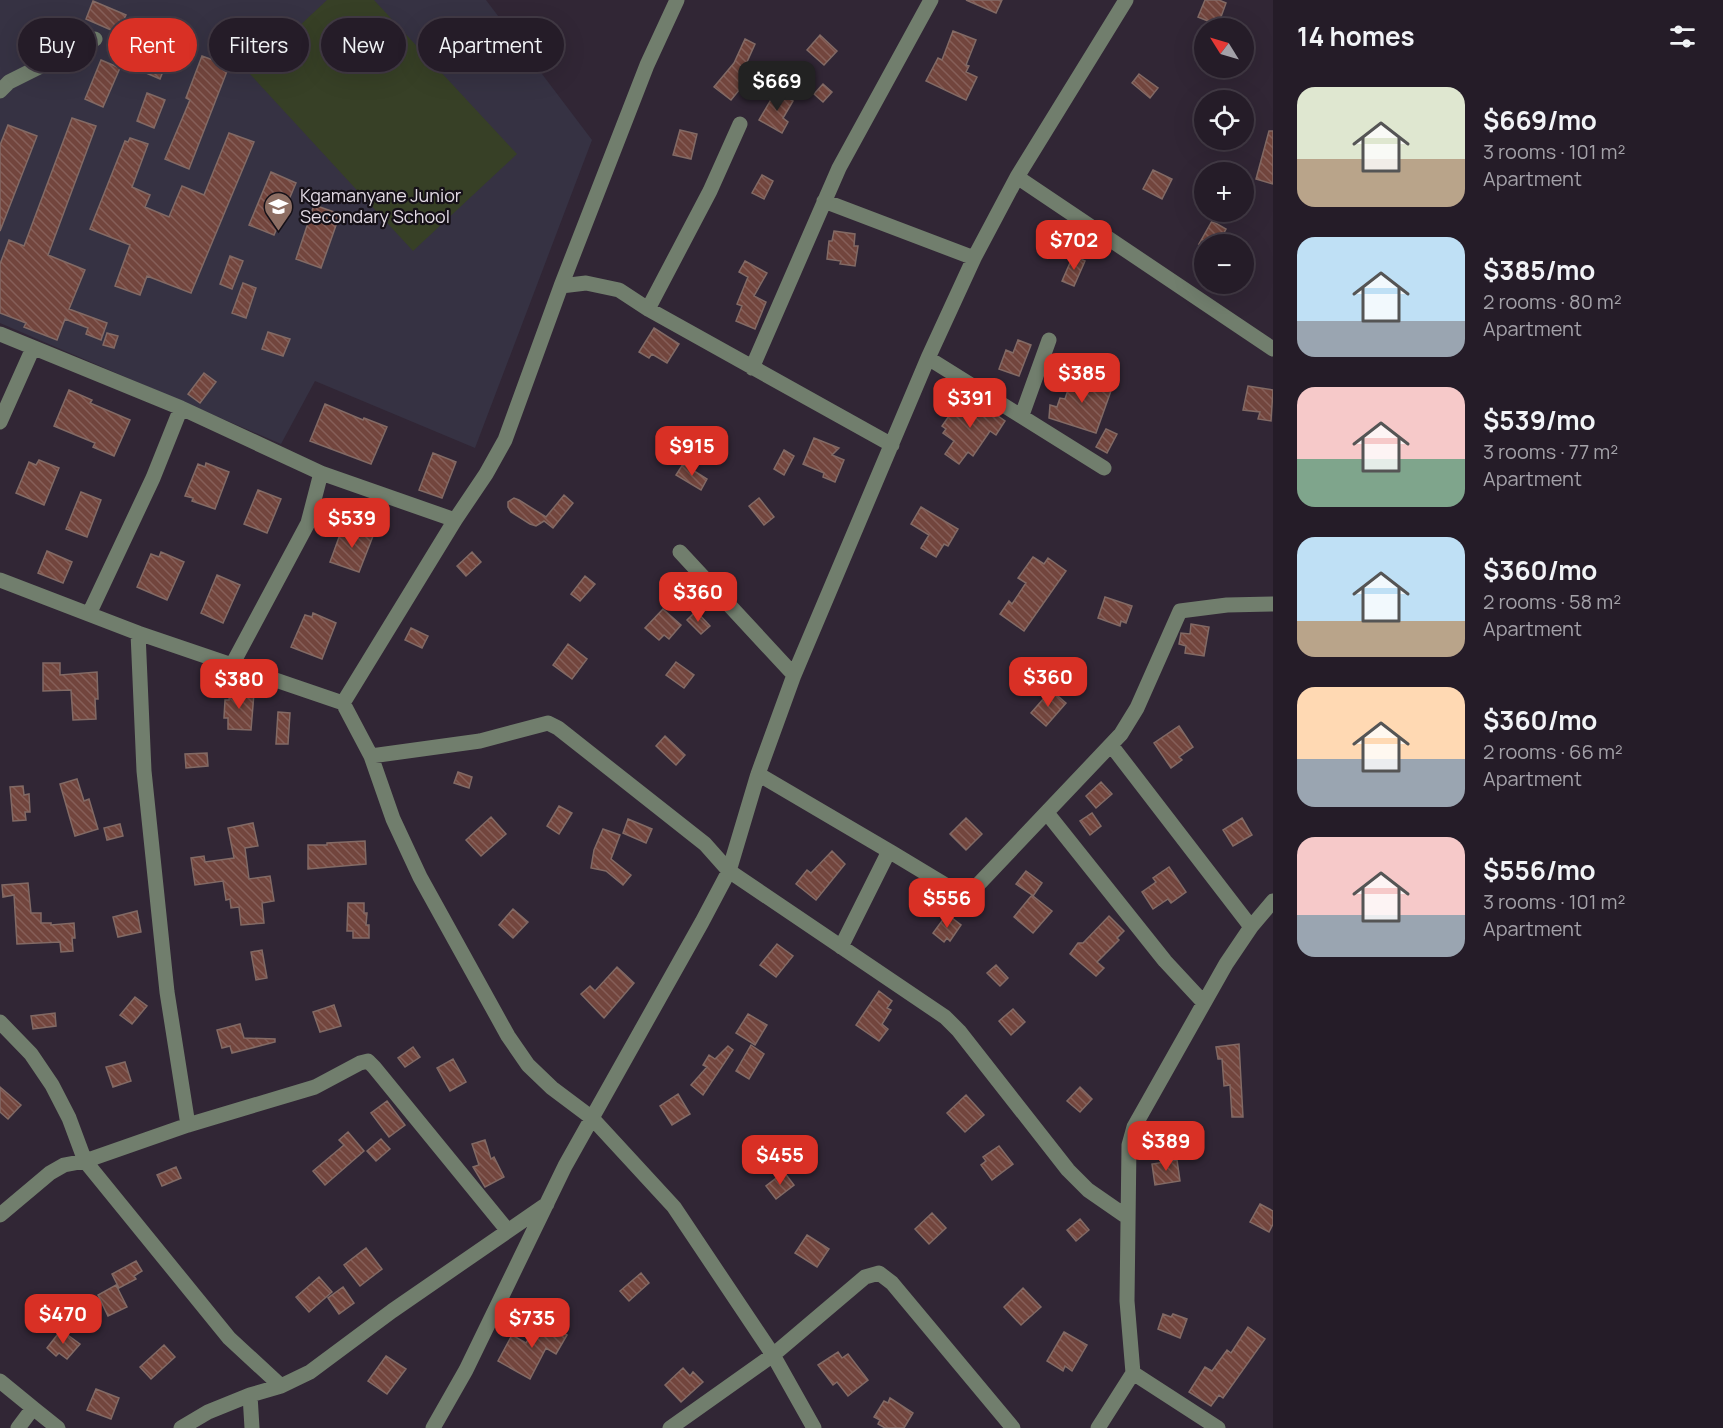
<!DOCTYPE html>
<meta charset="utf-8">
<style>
body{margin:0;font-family:Manrope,sans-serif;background:#312934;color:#f1f3f6;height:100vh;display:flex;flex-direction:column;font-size:22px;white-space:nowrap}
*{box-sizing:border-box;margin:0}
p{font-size:20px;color:#a3a1a8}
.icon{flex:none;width:33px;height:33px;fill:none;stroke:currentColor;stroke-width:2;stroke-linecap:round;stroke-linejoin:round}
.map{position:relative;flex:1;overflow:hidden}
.drawer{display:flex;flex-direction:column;background:#251c28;width:450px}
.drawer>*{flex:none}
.guide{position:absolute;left:18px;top:18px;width:570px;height:54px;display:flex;gap:12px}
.needle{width:39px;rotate:307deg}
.tools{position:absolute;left:1194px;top:18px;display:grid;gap:12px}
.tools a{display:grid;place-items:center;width:60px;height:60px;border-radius:50%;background:#251c28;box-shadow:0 6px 24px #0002,0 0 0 2px #423a45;font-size:30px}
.price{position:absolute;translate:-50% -51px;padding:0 14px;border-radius:12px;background:#d93025;color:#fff;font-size:20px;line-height:39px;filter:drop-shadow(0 2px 3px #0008)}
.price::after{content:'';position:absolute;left:50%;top:36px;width:18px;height:14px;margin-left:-9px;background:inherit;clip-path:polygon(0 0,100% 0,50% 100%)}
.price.selected{background:#222;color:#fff}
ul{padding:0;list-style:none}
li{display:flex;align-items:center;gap:18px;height:150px;padding:0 24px}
li span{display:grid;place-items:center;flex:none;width:168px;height:120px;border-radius:18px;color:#555}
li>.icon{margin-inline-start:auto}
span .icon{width:72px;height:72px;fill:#fffc;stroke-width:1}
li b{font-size:26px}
h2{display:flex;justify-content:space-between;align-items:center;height:72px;padding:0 24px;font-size:26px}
.chip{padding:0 21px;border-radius:27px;background:#251c28;box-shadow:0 6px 24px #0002,0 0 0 2px #423a45;font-size:21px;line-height:54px}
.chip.selected{background:#d93025;color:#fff}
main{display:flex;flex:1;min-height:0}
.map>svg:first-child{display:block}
</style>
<main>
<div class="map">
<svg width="1273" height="1428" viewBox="0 0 1273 1428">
<defs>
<pattern id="building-back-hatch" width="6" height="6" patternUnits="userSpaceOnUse" patternTransform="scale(1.5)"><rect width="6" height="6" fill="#72453d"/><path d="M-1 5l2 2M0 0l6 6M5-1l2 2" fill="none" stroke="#865f59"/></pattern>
</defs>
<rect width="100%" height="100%" fill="#312635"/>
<path fill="#363243" d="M0,0H486L592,140L475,448L315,381L281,444L0,323Z"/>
<path fill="#374026" d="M327,0H374L517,154L413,251L249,73Z"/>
<path fill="url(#building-back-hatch)" stroke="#826a65" stroke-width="1.5" d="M966,0H1002L996,13Z
M1205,0H1219L1226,3L1218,25L1198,17Z
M93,1L126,15L118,33L86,19Z
M953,31L976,40L966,65L969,66L966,72L977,77L966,100L926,81L938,58L942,60Z
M820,35L837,51L824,65L807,50Z
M745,39L755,44L742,73L749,78L731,100L714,87L734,63Z
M152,55L167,61L160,79L144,72Z
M202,56L229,66L189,169L165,159L190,100L186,98Z
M101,60L120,68L103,107L85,99Z
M1139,74L1158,88L1150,98L1132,83Z
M823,84L832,92L823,102L814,94Z
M776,91L793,101L783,118L788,122L782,133L759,120Z
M147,93L165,100L154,128L137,121Z
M72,118L96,126L48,255L85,270L69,309L107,323L101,340L86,334L88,328L65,319L57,340L24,327L26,323L0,313V264L9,240L24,246Z
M8,125L37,136L0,231V145Z
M680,130L697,134L691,159L673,155Z
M1269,131H1273V184L1256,179Z
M229,133L254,142L191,293L147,276L140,295L115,286L130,245L90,229L125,141L128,142L130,138L148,144L132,187L150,195L145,207L169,217L182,186L204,195Z
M1153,170L1172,179L1162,199L1143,189Z
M271,172L296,183L274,235L249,225Z
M762,175L773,181L764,199L752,193Z
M314,205L340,214L321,268L296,259Z
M1212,221L1226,229L1218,244H1199Z
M834,231L855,234L854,246H858L855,266L840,264L841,261L827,259L829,241H832Z
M230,256L243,261L232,289L220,284Z
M1073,256L1085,261L1074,286L1062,281Z
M745,261L767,273L754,296L766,302L755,329L736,321L742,306L737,304L748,277L739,272Z
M243,283L256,288L246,318L232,313Z
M654,328L679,344L667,363L652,354L649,358L639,352Z
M268,332L290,339L283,356L262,349Z
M107,333L118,336L114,348L103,345Z
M1018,340L1031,345L1019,376L999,369L1006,350L1013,353Z
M204,373L216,382L200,403L188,394Z
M1085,375L1097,379L1096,383L1112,388L1096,433L1049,418L1050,405L1057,407L1060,398L1065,399L1072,378L1084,381Z
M1248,386L1273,390L1271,421L1258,419L1260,412L1243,410Z
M69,390L92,400L90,403L130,420L114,456L93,447L95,443L54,426Z
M965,400L974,406L977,401L1005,421L996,435L990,431L973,456L968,452L959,464L945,454L954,441L943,433L946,429L942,426L951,413L955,415Z
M325,404L363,420L364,418L387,427L371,464L310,441Z
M1106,429L1117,434L1107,453L1096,447Z
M814,438L839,448L832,455L844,460L835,482L823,477L824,473L803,464Z
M784,450L794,456L784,475L774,469Z
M433,453L456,462L442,498L419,490Z
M39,460L59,468L44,505L16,493L29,462L36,465Z
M206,463L229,472L215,509L192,501L193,498L185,496L198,464L205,467Z
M683,464L707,479L701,490L676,475Z
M258,490L281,499L267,533L244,524Z
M81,492L101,500L87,537L66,529Z
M564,495L573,503L553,528L544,521L536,526L530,524L511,512L508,507V502L514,498L519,500L546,517Z
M759,498L774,517L764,525L749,506Z
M921,507L958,529L948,546L944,544L936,557L921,548L929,535L911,524Z
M350,527L373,536L359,572L330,562L342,529L349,532Z
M47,551L72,562L63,583L38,573Z
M161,552L184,562L167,600L137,587L151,554L159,557Z
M472,552L481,562L466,576L457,566Z
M1033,557L1044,564L1048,558L1066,571L1024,631L1000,614L1009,601L1012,604L1026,583L1018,578Z
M217,575L240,585L223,623L201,613Z
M585,576L595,584L580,601L571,594Z
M1105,597L1132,606L1126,623L1121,621L1120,626L1098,618Z
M663,609L681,625L669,639L664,635L659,640L645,628Z
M696,611L710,626L701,634L687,620Z
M313,613L336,623L322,659L291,647L305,615L312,617Z
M1191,624L1209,627L1204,656L1185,653L1186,646L1179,644L1181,633L1190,634Z
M411,628L428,636L422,648L405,640Z
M568,644L587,659L572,679L553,665Z
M676,662L694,675L684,688L666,675Z
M43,663H60V675L97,672L98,699H95L96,719L73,720L71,690L43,691Z
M1051,690L1066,703L1046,726L1031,713Z
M230,691L254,693L251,730L228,729V718H224L225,700H229Z
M278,712L290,713L288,744H276Z
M1179,726L1193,747L1179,757L1182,760L1171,768L1154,743Z
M665,736L685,755L676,765L656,746Z
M207,753L208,766L186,768L185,754Z
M458,772L472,777L469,788L454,783Z
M77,779L84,801L89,799L98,829L75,836L60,784Z
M1101,782L1112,794L1096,808L1086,796Z
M23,786L24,795L29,794L30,812H25L26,820L13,821L10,787Z
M559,806L572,813L559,834L547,826Z
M1092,813L1101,826L1090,835L1080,821Z
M491,817L506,834L481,856L466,840Z
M966,818L982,834L966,850L950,834Z
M1242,818L1252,835L1233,846L1223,830Z
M628,819L652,829L646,843L623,833Z
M253,823L258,846L245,848L249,879L270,876L274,901L262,903L264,923L241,925L239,907L231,908L230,899L226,900L223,881L195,885L191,858L204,856L205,862L234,858L228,828Z
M120,824L123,836L107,840L104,828Z
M603,829L620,835L611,859L631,875L623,885L606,871L591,868L594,850Z
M365,841L366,864L308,869V845H327V843Z
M832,851L845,864L816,900L796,884L807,870L811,873Z
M1169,867L1186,892L1171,903L1168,899L1153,909L1142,892L1156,882L1153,878Z
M1026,871L1042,883L1033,896L1052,911L1033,933L1014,917L1032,895L1016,884Z
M28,883L31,913H41V923H51V925L74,923L75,938H72L73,951L61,952L60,942L17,944L14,895L3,897L2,885Z
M348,903H364V913H367L366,925H369V938H353V931H347Z
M513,909L528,922L513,938L499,925Z
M137,911L141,932L118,937L113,917Z
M947,914L961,925L950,941L947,938L944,942L933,933Z
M1109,916L1124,931L1117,938L1119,940L1097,962L1104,968L1096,976L1070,954L1078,943H1083Z
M777,944L793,956L776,977L760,965Z
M262,950L267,978L256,980L251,952Z
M996,965L1008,978L1000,986L987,973Z
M617,967L634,983L604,1018L581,994L590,986L595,991Z
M879,991L892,1001L887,1008L891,1010L882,1024L888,1029L879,1041L856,1025Z
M135,997L147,1006L132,1024L120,1015Z
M334,1005L341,1026L320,1032L313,1012Z
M1013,1009L1025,1022L1011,1035L999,1021Z
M55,1013L56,1026L33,1029L31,1016Z
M748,1014L767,1025L755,1045L736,1033Z
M240,1024L244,1038L275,1039V1042L232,1053L230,1046L222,1048L217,1030Z
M1239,1044L1243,1117H1232L1230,1085L1224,1086L1222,1059H1218L1216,1047Z
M751,1045L764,1054L749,1079L736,1071Z
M728,1046L733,1050L703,1095L691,1085L707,1067L703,1065L709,1055L715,1059Z
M413,1047L420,1057L405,1067L398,1058Z
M453,1059L466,1082L450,1091L437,1068Z
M125,1062L131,1081L113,1087L106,1067Z
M0,1087L21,1105L8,1119L0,1112Z
M1080,1087L1092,1099L1080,1112L1067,1101Z
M678,1094L690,1114L672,1125L660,1106Z
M966,1095L984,1115L965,1132L947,1113Z
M387,1101L405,1125L389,1137L371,1113Z
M348,1132L364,1151L325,1185L313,1171L344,1145L339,1140Z
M381,1139L390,1149L376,1161L367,1151Z
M485,1140L491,1159L494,1157L504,1177L485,1187L473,1167L479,1165L472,1144Z
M999,1146L1013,1164L992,1180L981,1165L986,1161L983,1157Z
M1177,1160L1180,1181L1155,1185L1152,1164Z
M176,1167L181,1178L162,1186L157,1175Z
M784,1172L794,1185L776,1199L766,1186Z
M1260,1204L1273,1211V1224L1269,1232L1250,1222Z
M932,1213L946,1228L929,1244L915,1229Z
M1080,1219L1089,1230L1076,1241L1067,1230Z
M807,1235L829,1249L817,1267L795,1253Z
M366,1248L382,1269L360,1286L344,1265Z
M136,1261L142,1271L134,1276L136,1279L119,1288L112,1274Z
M641,1273L649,1283L629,1301L620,1291Z
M319,1277L332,1292L309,1312L296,1297Z
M116,1285L127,1307L108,1316L98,1295Z
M343,1287L354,1303L339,1314L328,1298Z
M1023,1288L1041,1307L1021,1325L1004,1307Z
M1163,1314L1171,1317L1173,1314L1187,1319L1180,1338L1158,1329Z
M541,1319L567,1335L556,1354L546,1348L530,1379L498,1361L512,1335L526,1343Z
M1248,1327L1265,1339L1223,1398L1219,1395L1211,1406L1189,1392L1205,1367L1212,1371L1227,1350L1231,1353Z
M61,1330L80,1344L67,1359L59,1353L56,1356L47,1348Z
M1064,1332L1087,1345L1072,1371L1065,1366L1063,1371L1047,1361Z
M164,1345L175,1357L151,1379L140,1367Z
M838,1352L842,1358L848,1354L868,1380L848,1396L837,1382L833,1385L818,1365Z
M386,1356L406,1369L387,1394L368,1381Z
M683,1368L690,1376L693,1372L703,1382L681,1402L665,1385Z
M96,1389L119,1398L111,1419L87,1410Z
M890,1398L913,1413L904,1428H885L878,1424L880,1420L874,1417L884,1401L888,1403Z"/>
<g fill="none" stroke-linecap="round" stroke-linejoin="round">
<path stroke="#717e6d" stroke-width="15" d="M0,91L9,82L95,39
M1017,177L1273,349
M824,201L974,258
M561,286L586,283L619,290L648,309L892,445
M648,309L710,191L740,124
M0,334L181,408L321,473L455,520
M928,358L1104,468
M752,368L839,168L931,0
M1022,415L1049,340
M0,422L33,348
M680,552L794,675
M0,580L138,633L343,703L371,756L393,819L420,877L508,1036L528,1065L552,1088L592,1118L674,1207L773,1355L814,1428
M89,614L153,478L181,408
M138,633L144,771L167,992L188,1125
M232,665L308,523L321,473
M343,703L455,520L486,474L505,440L561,286L647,65L677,0
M1111,745L1251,927
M371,756L480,741L548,723L558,728L705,844L729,871L945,1017L959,1031L1068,1170L1088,1190L1127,1217
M758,774L889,851L841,947
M1047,813L1165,961L1204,1003
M889,851L957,892L966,893L973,890L1121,734L1137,708L1180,611L1227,605L1273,604
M0,1022L31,1054L52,1085L69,1118L85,1161L229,1338L281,1386
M0,1215L50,1173L64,1165L85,1161L188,1125L315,1087L360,1063L368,1061L374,1067L508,1231
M0,1381L33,1408
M250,1395L252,1428
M18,1428L33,1408L58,1428
M181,1428L208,1412L250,1395L281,1386L310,1372L392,1311L547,1204
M433,1428L466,1370L565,1166L702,922L729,871L758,774L794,675L928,358L974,258L1017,177L1126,0
M670,1428L773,1355L865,1277L879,1273L892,1283L1013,1428
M1098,1428L1133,1373
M1218,1428L1133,1373L1127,1301L1129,1145L1134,1127L1226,964L1251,927L1273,901"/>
</g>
<defs>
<symbol id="school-pin" viewBox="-11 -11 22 30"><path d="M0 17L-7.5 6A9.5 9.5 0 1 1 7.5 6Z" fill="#8d6e63" stroke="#161118"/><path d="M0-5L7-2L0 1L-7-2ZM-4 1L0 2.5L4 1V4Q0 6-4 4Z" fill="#fff"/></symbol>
</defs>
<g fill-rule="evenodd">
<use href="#school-pin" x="262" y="190" width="33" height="45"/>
</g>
<g text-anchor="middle" stroke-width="4.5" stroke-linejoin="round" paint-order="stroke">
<g font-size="18" fill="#e2dae4" stroke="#161118" text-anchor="start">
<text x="300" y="202">Kgamanyane Junior<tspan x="300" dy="21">Secondary School</tspan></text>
</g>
</g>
</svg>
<div class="tools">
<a><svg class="needle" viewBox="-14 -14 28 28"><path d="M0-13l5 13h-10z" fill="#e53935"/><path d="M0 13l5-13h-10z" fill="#a3a1a8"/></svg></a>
<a><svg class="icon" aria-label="locate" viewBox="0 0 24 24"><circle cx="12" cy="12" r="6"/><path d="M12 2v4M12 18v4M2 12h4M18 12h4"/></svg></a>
<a>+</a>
<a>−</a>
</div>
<b class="price selected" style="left:777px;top:112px">$669</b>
<b class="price" style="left:1074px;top:271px">$702</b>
<b class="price" style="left:1082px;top:404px">$385</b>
<b class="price" style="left:970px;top:429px">$391</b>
<b class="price" style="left:692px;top:477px">$915</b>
<b class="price" style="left:352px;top:549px">$539</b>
<b class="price" style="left:698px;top:623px">$360</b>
<b class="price" style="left:1048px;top:708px">$360</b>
<b class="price" style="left:239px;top:710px">$380</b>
<b class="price" style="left:947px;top:929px">$556</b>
<b class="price" style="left:1166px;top:1172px">$389</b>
<b class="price" style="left:780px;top:1186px">$455</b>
<b class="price" style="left:63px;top:1345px">$470</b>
<b class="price" style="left:532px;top:1349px">$735</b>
<div class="guide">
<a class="chip">Buy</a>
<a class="chip selected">Rent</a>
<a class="chip">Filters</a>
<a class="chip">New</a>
<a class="chip">Apartment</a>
</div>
</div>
<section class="drawer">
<h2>14 homes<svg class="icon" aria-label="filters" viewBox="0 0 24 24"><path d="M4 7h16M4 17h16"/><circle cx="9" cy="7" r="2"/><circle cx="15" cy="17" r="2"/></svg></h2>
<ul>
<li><span style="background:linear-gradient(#dfe7d0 60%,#b9a48a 0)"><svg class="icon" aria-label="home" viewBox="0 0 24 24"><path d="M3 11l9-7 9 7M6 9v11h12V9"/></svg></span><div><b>$669/mo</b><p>3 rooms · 101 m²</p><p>Apartment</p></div></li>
<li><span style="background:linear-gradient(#bfe0f5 70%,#9aa5b1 0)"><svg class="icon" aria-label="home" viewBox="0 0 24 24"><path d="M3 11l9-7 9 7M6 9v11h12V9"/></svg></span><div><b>$385/mo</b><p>2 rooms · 80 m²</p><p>Apartment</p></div></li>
<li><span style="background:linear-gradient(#f6c9c9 60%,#7fa58c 0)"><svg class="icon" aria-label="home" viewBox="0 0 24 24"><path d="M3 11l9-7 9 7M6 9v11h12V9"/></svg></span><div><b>$539/mo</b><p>3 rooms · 77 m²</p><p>Apartment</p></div></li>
<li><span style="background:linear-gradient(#bfe0f5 70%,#b9a48a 0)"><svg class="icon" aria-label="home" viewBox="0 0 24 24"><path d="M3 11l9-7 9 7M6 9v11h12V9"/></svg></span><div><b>$360/mo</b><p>2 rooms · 58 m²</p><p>Apartment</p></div></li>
<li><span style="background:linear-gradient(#ffd9b3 60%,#9aa5b1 0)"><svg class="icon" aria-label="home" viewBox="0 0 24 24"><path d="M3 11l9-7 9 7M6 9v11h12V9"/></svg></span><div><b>$360/mo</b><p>2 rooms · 66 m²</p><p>Apartment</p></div></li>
<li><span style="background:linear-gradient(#f6c9c9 65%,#9aa5b1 0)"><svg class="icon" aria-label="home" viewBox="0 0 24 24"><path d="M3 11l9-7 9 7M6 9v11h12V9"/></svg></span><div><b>$556/mo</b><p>3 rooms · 101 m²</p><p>Apartment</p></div></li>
</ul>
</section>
</main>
